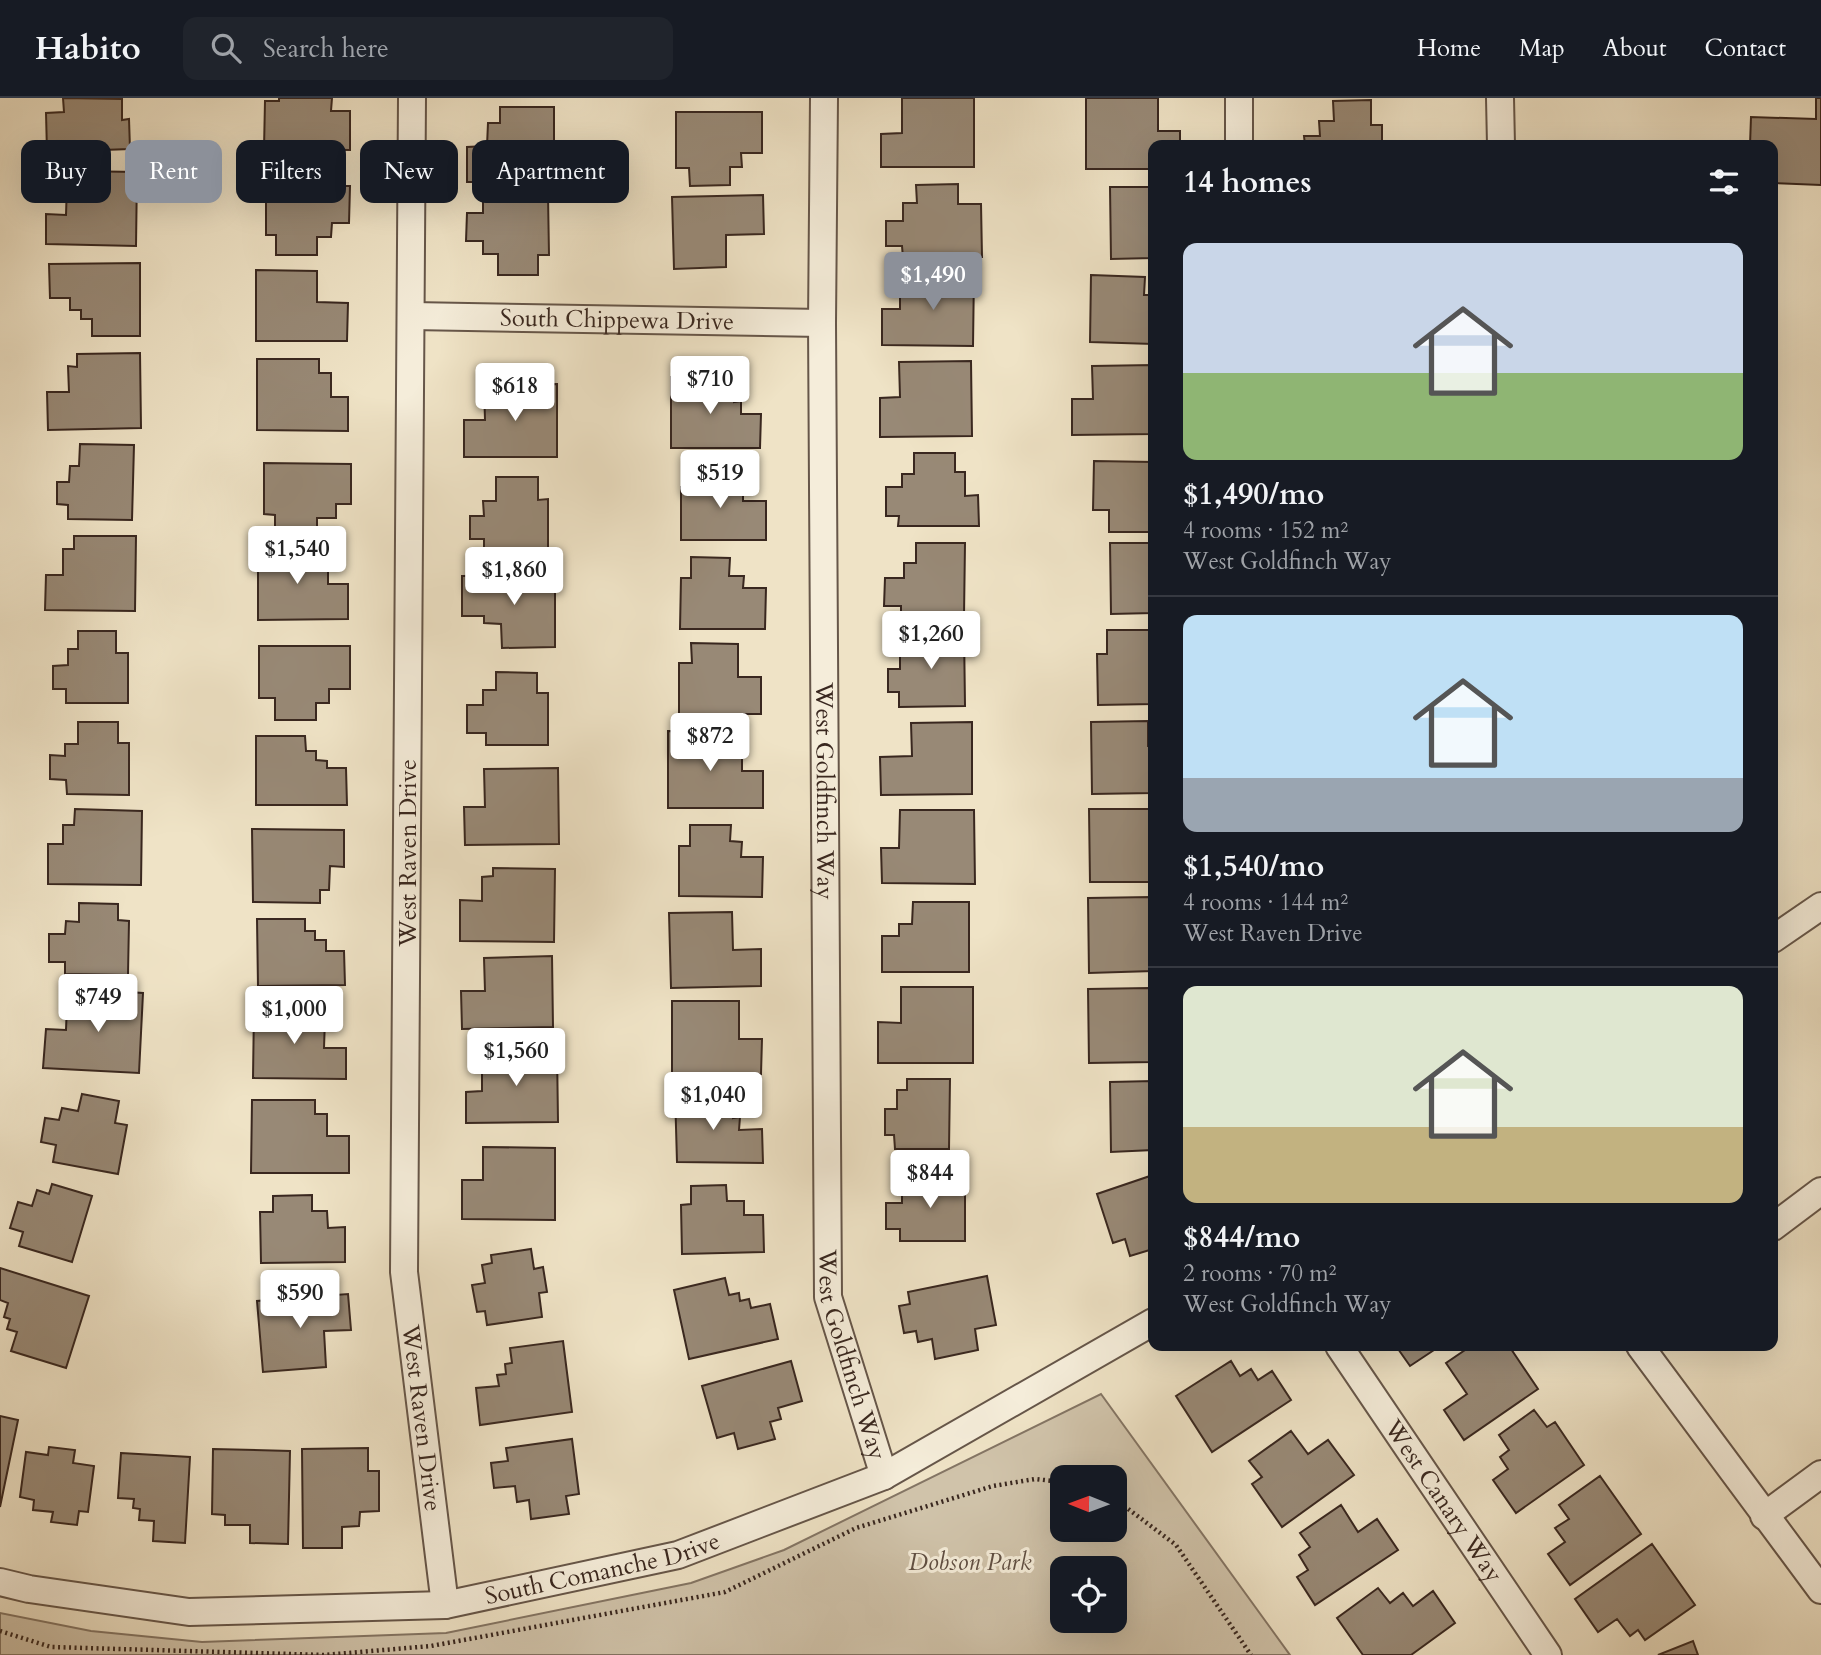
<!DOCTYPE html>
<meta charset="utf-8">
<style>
body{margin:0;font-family:Cardo,serif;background:#20242c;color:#f1f3f6;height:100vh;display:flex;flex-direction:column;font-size:26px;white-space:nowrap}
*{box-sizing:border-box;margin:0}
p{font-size:23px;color:#9ea1a6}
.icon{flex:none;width:38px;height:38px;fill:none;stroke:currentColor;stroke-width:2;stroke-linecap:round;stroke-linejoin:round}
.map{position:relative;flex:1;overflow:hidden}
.sheet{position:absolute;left:1148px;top:42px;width:630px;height:1211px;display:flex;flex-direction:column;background:#171b24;border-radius:14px;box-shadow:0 7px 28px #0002}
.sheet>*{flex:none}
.hud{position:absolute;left:21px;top:42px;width:665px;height:63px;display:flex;gap:14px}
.needle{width:46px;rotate:271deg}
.fabs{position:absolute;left:1050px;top:1367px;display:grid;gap:14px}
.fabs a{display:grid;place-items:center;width:77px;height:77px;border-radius:14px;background:#171b24;box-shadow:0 7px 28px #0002;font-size:35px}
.price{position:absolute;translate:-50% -60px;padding:0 16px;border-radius:7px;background:#fff;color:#222;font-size:23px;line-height:46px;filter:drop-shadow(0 2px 4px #0008)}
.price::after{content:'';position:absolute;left:50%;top:42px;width:21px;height:16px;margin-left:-10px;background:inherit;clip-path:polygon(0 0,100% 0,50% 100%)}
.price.current{background:#8c9099;color:#fff}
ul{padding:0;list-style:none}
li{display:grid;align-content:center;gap:14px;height:371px;padding:0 35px}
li+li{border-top:2px solid #363941}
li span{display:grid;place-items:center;height:217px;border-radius:14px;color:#555}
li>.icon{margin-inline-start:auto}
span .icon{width:126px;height:126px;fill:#fffc;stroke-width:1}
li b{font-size:30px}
h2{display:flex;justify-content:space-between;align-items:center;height:84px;padding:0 35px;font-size:30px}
.pill{padding:0 24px;border-radius:14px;background:#171b24;box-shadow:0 7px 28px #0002;font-size:24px;line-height:63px}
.pill.current{background:#8c9099;color:#fff}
header{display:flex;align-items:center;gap:42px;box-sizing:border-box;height:98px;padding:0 35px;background:#171b24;border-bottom:2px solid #363941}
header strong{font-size:33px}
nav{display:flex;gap:38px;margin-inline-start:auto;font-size:24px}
.search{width:490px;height:63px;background:#20242c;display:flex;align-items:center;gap:18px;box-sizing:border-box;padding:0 24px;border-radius:14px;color:#9ea1a6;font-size:26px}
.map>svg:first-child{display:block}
</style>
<header>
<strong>Habito</strong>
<div class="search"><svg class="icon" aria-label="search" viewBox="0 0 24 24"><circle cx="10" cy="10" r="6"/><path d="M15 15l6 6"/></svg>Search here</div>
<nav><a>Home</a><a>Map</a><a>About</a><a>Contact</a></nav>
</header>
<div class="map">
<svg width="1821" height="1557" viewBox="0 0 1821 1557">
<rect width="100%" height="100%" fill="#efe3c6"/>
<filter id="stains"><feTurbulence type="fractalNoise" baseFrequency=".00286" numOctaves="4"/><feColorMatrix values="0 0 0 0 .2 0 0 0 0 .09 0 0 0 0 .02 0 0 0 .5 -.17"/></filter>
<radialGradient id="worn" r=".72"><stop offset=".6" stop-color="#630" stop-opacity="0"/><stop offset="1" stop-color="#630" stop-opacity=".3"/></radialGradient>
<path fill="#d0c3aa" stroke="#847564" stroke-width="2" fill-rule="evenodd" d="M1101,1296L1290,1557H0V1515L91,1533L202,1544L446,1535L691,1485L784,1452ZM1062,1379H1115V1432H1062ZM1062,1470H1115V1522H1062Z"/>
<path fill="#988976" stroke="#39271f" stroke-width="2" d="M63,0L122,1V22L129,21L130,51L47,54L46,15L64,14Z
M279,0H332L331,13H350V52L264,51L265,3H279Z
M902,0H974V69H881V36L902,35Z
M1086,0H1158V33H1180V47H1153V71H1086Z
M1816,0H1821V87L1773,85V47H1750L1751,19L1816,21Z
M1371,2V27H1382V47H1305L1304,38H1320L1319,23H1334L1333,3Z
M500,9H554V84H467V49L487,48L488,25H500Z
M676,14H762V55H741L742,69H730V87L690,88L689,70H676Z
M74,73L137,74L136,148L46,146V116L66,117L67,85H74Z
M958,86V106H981L982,159L903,160L902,148H886V123H903V105H917L916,87Z
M266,88H350L349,125H332L331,139H317V157H276V137H266Z
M1110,89H1153V160L1111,161Z
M483,97H548L549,157H538V177H498V156H483V143H466L467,115H483Z
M763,97L764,136L726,137V169L674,171L672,99Z
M140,165V238H92V221H81V212H70V200H50L49,166Z
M256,172L317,173V204L348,205L347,243H256Z
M918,174H974L973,248L882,247V211H900V193H918Z
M1091,177L1145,179L1144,197H1153V246L1090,244Z
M140,255L141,330L48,332L47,294H69L68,268L77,269V256Z
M257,261H319V275H331V299H348V333L257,332Z
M971,263L972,338L880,339V300L900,299L899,264Z
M1153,267V336L1072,337V301H1093L1092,268Z
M671,279H725V293H734V304L741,303V316H761L760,350H671Z
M557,286V359H464V322H485L484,287Z
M80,346L134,347L132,422L68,421V407L57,406V384H69L70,368H79Z
M914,355H955V374H965V398L978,397L979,428H898L899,418H886V389H902V376H914Z
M1094,363L1153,364L1151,434H1109V412H1093Z
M264,365L351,366V406H336V420H317V436L275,435V417L264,416Z
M692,370H730V389H743V403H766V442H681V389H693Z
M496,379H538V402L548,401V455H484V441H470V418H484L483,403H496Z
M74,438H136L135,513L45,512L46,477H63V451H74Z
M916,445H965L964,518L901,517V508H884L885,480H904V465H916Z
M1110,445H1153V515L1111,516Z
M258,448H317V473H328V486H348V521L258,522Z
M691,459L730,460L729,478H744L743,490H766L765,531H680L681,480H691Z
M555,477V549L502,550L501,526L484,525V518H462V478Z
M1107,532H1150V554H1153V606L1098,607L1097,556H1107Z
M78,533H116V555H128V605H66V591H53V568L68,567V551H78Z
M964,533L965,608L899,609V594H888V571H900V556H911V534Z
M691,545L738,546V579H761V616H679V565H692Z
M259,548H350V591H329V605H316V622H275V600H259Z
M496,574L537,575V595H548V647H486V635H467V607H483V592H496Z
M1148,623V648H1153V695L1092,696L1091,624Z
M78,624H118V645H129V697L67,696L66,682L50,681V657L65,658V646H78Z
M972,624V696L881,697L880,659L912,658L911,625Z
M668,633L730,634V650H742V673H763V710H668Z
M256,638H305L306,653H316V662L327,663V670H346L347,707H256Z
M558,670L559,746L465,747L464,709H485L484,671Z
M75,711L142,713L141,787L48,786V746H63V727H74Z
M1089,711H1149V737H1153V784H1090Z
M900,712H974L975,786L882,785L881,750H899Z
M690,727H731L730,743L742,744L741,759H763L762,799L679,798V748H690Z
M252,731L344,732V769L330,768L329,792H320V805L253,804Z
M493,770L555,771L554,844L460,843V802L482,803V779L493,778Z
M1151,799L1153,873L1089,875L1088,800Z
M913,804H969V874H882V838H899V826H912Z
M79,805L118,806V822L129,823L128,877L65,876V864H49V836H65L66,823L79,824Z
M732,814L733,852L761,851V888L671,890L669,815Z
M257,821H305V833H315V842H326V853H344L345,887L258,888Z
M552,858L553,929L462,931L461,893H485L484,860Z
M901,889H973V965H878V924L901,925Z
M1149,890V912H1153V964L1089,965L1088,891Z
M77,891L143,895L139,975L43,970L46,931L66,932L67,906L77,907Z
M672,903H739V941H762L761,976L672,975Z
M254,910L315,911L314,921H325L324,950H346V981L253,980Z
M557,952L558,1024L466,1025V994L482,993V953Z
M907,981H950L949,1051H895L894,1037H885V1011H897V992H907Z
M1153,983V1052L1111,1054L1110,984Z
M722,993V1011H733V1020L740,1019L739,1032L762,1031L763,1065L677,1064L675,994Z
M82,996L119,1003L115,1025L127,1027L118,1076L53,1064L56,1047L41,1044L45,1020L59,1022L62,1010L78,1013Z
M252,1002H315V1016H327V1038H349V1075H251Z
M483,1049L555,1050V1122L462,1121V1082H483Z
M917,1074H955V1094H965V1143H900V1131H886V1105H902V1093H917Z
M1153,1077V1151L1130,1158L1125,1141L1113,1145L1097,1096Z
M52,1086L92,1098L72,1164L19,1148L23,1134L10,1130L18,1104L32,1108L37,1092L49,1096Z
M726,1087L727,1103H744V1117H763L764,1154L682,1156L681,1107L691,1106V1088Z
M312,1097V1113H327L328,1130L345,1129V1164L261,1165L260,1114H273V1098Z
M531,1151L534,1171L543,1169L547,1194L539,1195L542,1219L487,1227L485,1213L477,1214L472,1187L485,1185L482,1167L492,1165L491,1157Z
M0,1170L89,1198L66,1270L11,1253L17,1234L7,1231L10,1221L4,1219L8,1205L0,1202Z
M987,1178L996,1227L975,1231L978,1252L935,1261L932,1241L918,1244L916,1233L904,1235L899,1208L910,1206L908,1194Z
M725,1180L729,1197L739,1195L740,1203L749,1201L751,1210L770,1206L778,1241L689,1261L674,1192Z
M348,1196L351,1232L324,1233L326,1269L263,1274L257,1203Z
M563,1243L572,1314L480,1327L476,1290L499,1288L497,1277L506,1276L505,1266L512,1265L510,1250Z
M1396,1248H1440L1410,1268Z
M1471,1248H1509L1538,1291L1464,1342L1444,1312L1467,1296L1446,1265Z
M791,1263L802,1303L778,1310L781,1321L770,1324L775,1341L738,1351L734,1335L717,1340L702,1288Z
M1231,1263L1240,1278L1251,1271L1258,1282L1272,1273L1291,1302L1212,1354L1176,1298Z
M1534,1312L1547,1329L1555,1324L1584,1367L1516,1415L1493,1382L1508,1371L1500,1359L1509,1352L1499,1337Z
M0,1318L18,1322L0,1409Z
M1291,1333L1308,1356L1328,1342L1354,1377L1282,1429L1252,1386L1262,1379L1249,1363Z
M572,1341L579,1396L566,1398L569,1416L531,1421L529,1402L517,1404L515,1388L494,1390L491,1365L508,1363L506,1350Z
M49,1349L75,1352L73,1365L94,1368L88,1414L79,1413L77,1427L51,1424L53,1414L33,1412L34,1402L20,1399L26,1354L48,1357Z
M368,1350V1373H379V1413L360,1414L359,1428L342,1429V1450H303L302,1351Z
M213,1351L290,1353L288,1446L250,1445V1427H225V1417L212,1416Z
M121,1355L190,1359L185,1445L153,1443L154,1423L139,1422L140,1411L133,1410L134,1401L118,1400Z
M1600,1378L1641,1436L1570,1487L1548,1456L1565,1444L1555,1430L1569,1421L1559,1407Z
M1341,1407L1358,1434L1377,1421L1398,1452L1315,1507L1297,1479L1308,1472L1299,1457L1310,1449L1300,1435Z
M1652,1446L1695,1507L1645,1542L1638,1532L1630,1538L1617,1521L1598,1534L1575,1501Z
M1378,1490L1390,1505L1403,1495L1413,1508L1433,1493L1455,1525L1411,1557H1363L1337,1520Z
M1693,1543L1698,1557H1658Z"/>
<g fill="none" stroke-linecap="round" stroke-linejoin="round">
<defs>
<g id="street">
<path id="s1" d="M412,0L404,1174L445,1507"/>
<path id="s2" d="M824,0L822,225L828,1199L884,1378"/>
<path d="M1239,0V47"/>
<path d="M1500,0L1501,47"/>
<path id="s3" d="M412,218L822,225"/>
<path d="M1773,841L1821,808"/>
<path d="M1773,1129L1821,1093"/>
<path id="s4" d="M1339,1248L1548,1557"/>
<path d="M1640,1248L1821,1492"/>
<path d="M1764,1418L1821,1376"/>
<path id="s5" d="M0,1484L29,1491L189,1514L445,1507L678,1457L884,1378L1153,1224"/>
</g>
</defs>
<use href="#street" stroke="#665649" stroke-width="30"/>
<path stroke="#39271f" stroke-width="4.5" stroke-dasharray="2 3.5" stroke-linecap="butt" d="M1115,1401L1176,1447L1251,1557
M0,1533L51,1549L324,1557L431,1548L725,1494L856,1430L993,1388L1035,1381L1062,1384"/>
<use href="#street" stroke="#f5edda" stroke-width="26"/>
</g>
<g text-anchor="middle" stroke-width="6" stroke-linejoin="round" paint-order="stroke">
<g font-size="24" fill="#39271f" stroke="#f5edda">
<text dy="8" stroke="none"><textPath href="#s3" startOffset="205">South Chippewa Drive</textPath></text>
<text dy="8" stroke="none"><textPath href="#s2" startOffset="693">West Goldfinch Way</textPath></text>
<text transform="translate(408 755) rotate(-90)" y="8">West Raven Drive</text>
<text dy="8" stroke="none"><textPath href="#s2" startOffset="1260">West Goldfinch Way</textPath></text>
<text dy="8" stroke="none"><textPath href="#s1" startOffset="1321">West Raven Drive</textPath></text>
<text dy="8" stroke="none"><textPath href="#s4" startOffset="187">West Canary Way</textPath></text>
<text dy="8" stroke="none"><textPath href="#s5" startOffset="609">South Comanche Drive</textPath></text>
</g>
<g font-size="24" font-style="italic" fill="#5f4e42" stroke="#f5edda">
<text x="970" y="1472">Dobson Park</text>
</g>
</g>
<rect width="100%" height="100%" filter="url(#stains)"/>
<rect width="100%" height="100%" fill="url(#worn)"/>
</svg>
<div class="fabs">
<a><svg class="needle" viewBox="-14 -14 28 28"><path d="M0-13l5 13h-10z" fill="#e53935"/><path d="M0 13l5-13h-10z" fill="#9ea1a6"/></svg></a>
<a><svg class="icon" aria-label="locate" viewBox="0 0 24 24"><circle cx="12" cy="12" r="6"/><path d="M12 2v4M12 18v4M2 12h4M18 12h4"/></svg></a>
</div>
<b class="price current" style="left:933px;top:214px">$1,490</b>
<b class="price" style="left:710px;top:318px">$710</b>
<b class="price" style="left:515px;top:325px">$618</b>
<b class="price" style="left:720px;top:412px">$519</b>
<b class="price" style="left:297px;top:488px">$1,540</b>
<b class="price" style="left:514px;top:509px">$1,860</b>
<b class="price" style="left:931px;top:573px">$1,260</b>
<b class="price" style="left:710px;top:675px">$872</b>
<b class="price" style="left:98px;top:936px">$749</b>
<b class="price" style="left:294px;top:948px">$1,000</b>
<b class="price" style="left:516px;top:990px">$1,560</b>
<b class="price" style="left:713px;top:1034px">$1,040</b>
<b class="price" style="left:930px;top:1112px">$844</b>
<b class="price" style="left:300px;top:1232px">$590</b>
<div class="hud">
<a class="pill">Buy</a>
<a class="pill current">Rent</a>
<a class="pill">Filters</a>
<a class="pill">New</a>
<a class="pill">Apartment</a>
</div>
<section class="sheet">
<h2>14 homes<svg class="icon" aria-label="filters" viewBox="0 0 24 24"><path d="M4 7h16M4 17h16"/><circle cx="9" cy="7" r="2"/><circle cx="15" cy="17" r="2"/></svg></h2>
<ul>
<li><span style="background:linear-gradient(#c9d6e8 60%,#8fb573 0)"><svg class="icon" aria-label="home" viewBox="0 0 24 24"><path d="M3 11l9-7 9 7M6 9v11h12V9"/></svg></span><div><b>$1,490/mo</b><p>4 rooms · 152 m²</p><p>West Goldfinch Way</p></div></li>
<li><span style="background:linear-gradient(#bfe0f5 75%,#9aa5b1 0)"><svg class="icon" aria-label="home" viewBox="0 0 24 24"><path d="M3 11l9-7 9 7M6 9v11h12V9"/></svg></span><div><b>$1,540/mo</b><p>4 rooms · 144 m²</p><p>West Raven Drive</p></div></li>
<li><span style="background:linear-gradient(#dfe7d0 65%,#c2b280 0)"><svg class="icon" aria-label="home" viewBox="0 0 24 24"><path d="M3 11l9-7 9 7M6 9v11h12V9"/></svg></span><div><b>$844/mo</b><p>2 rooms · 70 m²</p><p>West Goldfinch Way</p></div></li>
</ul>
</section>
</div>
